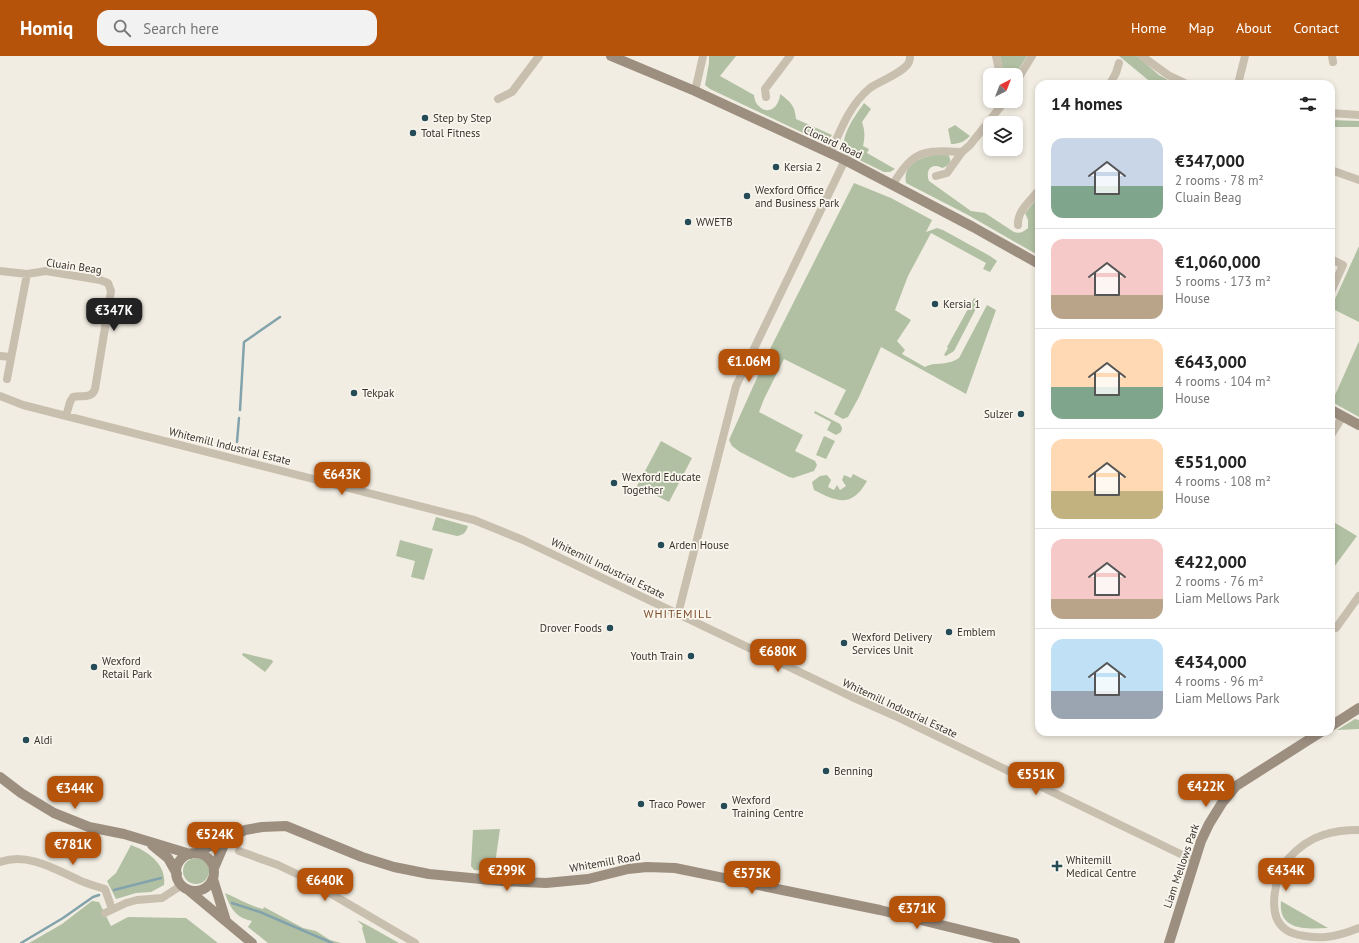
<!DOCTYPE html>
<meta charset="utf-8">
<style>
body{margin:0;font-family:"PT Sans",sans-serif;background:#f2f2f2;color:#222;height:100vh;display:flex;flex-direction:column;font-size:15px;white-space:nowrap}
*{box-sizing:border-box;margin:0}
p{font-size:13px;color:#767676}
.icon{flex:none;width:22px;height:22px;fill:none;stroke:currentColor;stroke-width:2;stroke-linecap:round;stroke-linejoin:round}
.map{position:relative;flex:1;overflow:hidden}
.side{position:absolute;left:1035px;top:24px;width:300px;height:656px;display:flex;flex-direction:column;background:#fff;border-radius:12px;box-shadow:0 2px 6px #0003}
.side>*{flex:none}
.needle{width:26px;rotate:42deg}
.tools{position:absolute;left:983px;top:12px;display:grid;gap:8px}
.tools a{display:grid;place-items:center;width:40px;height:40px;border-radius:8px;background:#fff;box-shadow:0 2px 6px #0003;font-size:20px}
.price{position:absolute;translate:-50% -34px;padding:0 9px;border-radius:8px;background:#b45309;color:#fff;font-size:13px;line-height:26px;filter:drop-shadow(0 1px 2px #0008)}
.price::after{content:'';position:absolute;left:50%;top:24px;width:12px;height:9px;margin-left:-6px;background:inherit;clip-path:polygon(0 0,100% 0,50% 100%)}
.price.active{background:#222;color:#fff}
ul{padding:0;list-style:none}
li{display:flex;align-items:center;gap:12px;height:100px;padding:0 16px}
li+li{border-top:1px solid #e0e0e0}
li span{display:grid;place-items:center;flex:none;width:112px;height:80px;border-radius:12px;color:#555}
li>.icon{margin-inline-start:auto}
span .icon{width:48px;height:48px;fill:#fffc;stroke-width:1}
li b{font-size:17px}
h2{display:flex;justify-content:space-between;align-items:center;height:48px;padding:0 16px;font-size:17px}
header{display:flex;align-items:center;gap:24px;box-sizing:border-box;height:56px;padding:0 20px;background:#b45309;color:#fff}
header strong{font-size:19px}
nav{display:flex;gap:22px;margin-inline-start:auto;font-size:14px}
.search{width:280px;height:36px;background:#f2f2f2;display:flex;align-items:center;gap:10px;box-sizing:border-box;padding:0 14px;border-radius:12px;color:#767676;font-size:15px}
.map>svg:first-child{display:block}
</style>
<header>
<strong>Homiq</strong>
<div class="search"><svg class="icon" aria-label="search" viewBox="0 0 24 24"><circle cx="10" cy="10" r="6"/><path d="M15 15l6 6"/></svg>Search here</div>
<nav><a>Home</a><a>Map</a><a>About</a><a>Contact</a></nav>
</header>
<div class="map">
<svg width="1359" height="887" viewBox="0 0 1359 887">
<rect width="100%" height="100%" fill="#f2ede2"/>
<path fill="#b1c0a3" d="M709,0H736L720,20L754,39C755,53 770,60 777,48C779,45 780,41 780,38C791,46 795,50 796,63L832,79L829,83L820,85L710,33L705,29L709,7Z
M1000,0H1027L1015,19H1004Z
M1119,0H1137L1159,19L1175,28H1153Z
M864,47L871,53L862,66C865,75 865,81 863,90L869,93L867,97L895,113L890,116H884L845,97C839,81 855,60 864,47Z
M1331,64L1359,65V71H1331Z
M955,69L970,80C964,86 959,88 951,88L948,73Z
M948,99C953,105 949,110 942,112C931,106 925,115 929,125L971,155L985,157L1014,176C1020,178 1023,176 1028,172V164L1025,157L1039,140V197L1036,198L968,159L906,127C903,112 915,103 930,100C935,98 942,99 948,99Z
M854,127L891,142L932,164L926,176L937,172L943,174L990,200L997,205L990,216L983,213L986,207L931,177L908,220L895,254L911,264L897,285L905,294L902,298L925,311C935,305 945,311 959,302L987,249L996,254L966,338L881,291L859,341L848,361L843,363L834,358L846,334L784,303L764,343L759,356L803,379L795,395L815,405L817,409L814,415L793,422L789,421L740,396L732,390L729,384L770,293Z
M1359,190V266L1331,252Z
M974,242L980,245L954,295L946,300L944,299L948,292L947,291Z
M1359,285V361L1332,346Z
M815,355L840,368L842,372L841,376L836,379L827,374L831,366L814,357Z
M824,380L835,385L826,403L816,399Z
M661,385L692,402L669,446L637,430Z
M853,418L867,425C852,452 837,446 814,434L812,426L820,420L827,419L831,424L828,431L834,434L837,429L840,434L846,430L842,424L844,419L851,422Z
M436,461L468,470C466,476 464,479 457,480L432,474Z
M1332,465L1357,480L1331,515V466Z
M400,484L433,493L424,524L411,521L415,505L396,500Z
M243,597L272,604L273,606L265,616L242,599Z
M1355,663L1359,664V673L1337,674Z
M500,773L494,815L474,814L471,810L473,774Z
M131,789C148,795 167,809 164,829L151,836L136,837L116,843L107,825L116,817Z
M183 815a13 13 0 1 1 26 0a13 13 0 1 1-26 0Z
M225,837C238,842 249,850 263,853L264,851L303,872L316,875L330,884L341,887H268L248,871L252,865C236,862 230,852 225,837Z
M92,845L99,846L111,870L128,861L186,862L218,887H29L62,868Z
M1281,845L1328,872C1306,873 1278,875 1281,845Z
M357,864L367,869L399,887H366L362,872L363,870Z"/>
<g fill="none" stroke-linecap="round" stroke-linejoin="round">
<path stroke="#83a3ac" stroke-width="2.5" d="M240,354L244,286L280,261
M237,386L239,362
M114,834L161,822
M232,847L260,856L332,887
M21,887L63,862L93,841L99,839"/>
<path stroke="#c9bfaf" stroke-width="8" d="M996,0L1000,19
M1142,0L1168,19L1187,28
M1332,0L1333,6
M1016,26L1032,0
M1110,28L1116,17L1119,7
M1238,28L1245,0
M695,35L703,0
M766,41L765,33L790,0
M498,43L512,36L539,0
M1331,57L1359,59
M830,98C840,75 850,48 870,32C880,25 905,16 909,6C910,4 910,2 910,0
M1331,114L1359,124
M936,120L947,117L962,96
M893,128C914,94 923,94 962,96L970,89L1005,45
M1018,169C1017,155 1031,144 1039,134
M1331,203L1343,209L1331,236
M0,215L27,218L46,215L100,224L108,227L111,235L95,333C92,343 81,339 73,341L70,346L66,360
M0,300L11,301
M7,323L27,218
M0,340L23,349L474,464L523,484L852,641L895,660L1195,805
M1331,379L1343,360
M678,558L736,330L845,104
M1331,572H1336L1359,540
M1359,774C1347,774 1334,775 1323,779C1310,783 1297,793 1288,803C1275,820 1266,859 1285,873C1293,880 1316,882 1326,881C1337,880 1349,876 1359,872
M239,795L278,809L299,819L415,887
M0,806C27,796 55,813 79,824C87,828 96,830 105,833L112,853
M105,857L126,847L137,844L162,842L182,829"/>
<path stroke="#9d8f80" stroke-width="10" d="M611,0L695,35L845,104L973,171L1039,208
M1331,354L1359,369
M1331,670L1359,652
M0,721L21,737L54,757L89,771L124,778L190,798
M152,789L168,802L177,818
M196,797L212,789L226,784L245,774L262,771L286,770L362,801L394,811L429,818L502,825L546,827L588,823L628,813L647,811L675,812L880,854L1015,887
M176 816a19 19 0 1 1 38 0a19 19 0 1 1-38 0Z
M214,812L226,784
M213,823L226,865
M187,833L252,887
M1169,887L1201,785L1209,768L1222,747L1236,730L1321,676"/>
</g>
<g fill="#254b57" stroke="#f9f6ee" stroke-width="1.5">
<circle cx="425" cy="62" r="4"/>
<circle cx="413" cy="77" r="4"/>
<circle cx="776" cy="111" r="4"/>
<circle cx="747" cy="140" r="4"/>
<circle cx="688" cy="166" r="4"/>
<circle cx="935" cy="248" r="4"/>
<circle cx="354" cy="337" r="4"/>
<circle cx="1021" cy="358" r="4"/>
<circle cx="614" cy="427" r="4"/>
<circle cx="661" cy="489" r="4"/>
<circle cx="610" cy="572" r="4"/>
<circle cx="949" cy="576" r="4"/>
<circle cx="844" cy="587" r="4"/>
<circle cx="691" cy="600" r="4"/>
<circle cx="94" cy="611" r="4"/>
<circle cx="26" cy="684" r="4"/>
<circle cx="826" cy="715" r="4"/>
<circle cx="641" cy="748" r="4"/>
<circle cx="724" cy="750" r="4"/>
<path d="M1055 804h4v4h4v4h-4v4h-4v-4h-4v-4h4z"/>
</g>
<g text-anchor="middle" stroke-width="3.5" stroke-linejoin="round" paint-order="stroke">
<g font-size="11" fill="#39322c" stroke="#f9f6ee" text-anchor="start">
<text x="433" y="66">Step by Step</text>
<text x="421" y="81">Total Fitness</text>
<text x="784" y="115">Kersia 2</text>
<text x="755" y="138">Wexford Office<tspan x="755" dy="13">and Business Park</tspan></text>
<text x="696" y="170">WWETB</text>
<text x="943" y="252">Kersia 1</text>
<text x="362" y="341">Tekpak</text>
<text x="1013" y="362" text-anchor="end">Sulzer</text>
<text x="622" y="425">Wexford Educate<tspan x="622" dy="13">Together</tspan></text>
<text x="669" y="493">Arden House</text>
<text x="602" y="576" text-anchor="end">Drover Foods</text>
<text x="957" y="580">Emblem</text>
<text x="852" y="585">Wexford Delivery<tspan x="852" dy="13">Services Unit</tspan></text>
<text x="683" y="604" text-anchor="end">Youth Train</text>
<text x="102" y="609">Wexford<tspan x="102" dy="13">Retail Park</tspan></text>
<text x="34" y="688">Aldi</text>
<text x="834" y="719">Benning</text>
<text x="732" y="748">Wexford<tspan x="732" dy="13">Training Centre</tspan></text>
<text x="649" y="752">Traco Power</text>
<text x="1066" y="808">Whitemill<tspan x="1066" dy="13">Medical Centre</tspan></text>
</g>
<g font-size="11" fill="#39322c" stroke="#f9f6ee">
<text transform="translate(833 86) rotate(25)" y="4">Clonard Road</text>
<text transform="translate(74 210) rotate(8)" y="4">Cluain Beag</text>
<text transform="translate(230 390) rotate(14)" y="4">Whitemill Industrial Estate</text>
<text transform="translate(608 512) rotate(26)" y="4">Whitemill Industrial Estate</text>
<text transform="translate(900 652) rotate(25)" y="4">Whitemill Industrial Estate</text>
<text transform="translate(605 806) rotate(-10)" y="4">Whitemill Road</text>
<text transform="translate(1181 810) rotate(-71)" y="4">Liam Mellows Park</text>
</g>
<g font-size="12" letter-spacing="1" fill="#804f2d" stroke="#f9f6ee">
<text x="678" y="562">WHITEMILL</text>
</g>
</g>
</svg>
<div class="tools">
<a><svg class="needle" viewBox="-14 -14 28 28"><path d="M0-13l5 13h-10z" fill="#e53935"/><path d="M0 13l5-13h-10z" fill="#767676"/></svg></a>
<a><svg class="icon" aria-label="layers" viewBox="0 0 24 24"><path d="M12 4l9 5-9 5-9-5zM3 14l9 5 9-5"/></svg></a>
</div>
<b class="price active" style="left:114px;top:276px">€347K</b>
<b class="price" style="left:749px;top:327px">€1.06M</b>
<b class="price" style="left:342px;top:440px">€643K</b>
<b class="price" style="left:778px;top:617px">€680K</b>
<b class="price" style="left:1036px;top:740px">€551K</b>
<b class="price" style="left:1206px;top:752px">€422K</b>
<b class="price" style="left:75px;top:754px">€344K</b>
<b class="price" style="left:215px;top:800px">€524K</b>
<b class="price" style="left:73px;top:810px">€781K</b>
<b class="price" style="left:507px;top:836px">€299K</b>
<b class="price" style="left:1286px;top:836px">€434K</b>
<b class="price" style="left:752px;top:839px">€575K</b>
<b class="price" style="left:325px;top:846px">€640K</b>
<b class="price" style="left:917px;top:874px">€371K</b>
<section class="side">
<h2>14 homes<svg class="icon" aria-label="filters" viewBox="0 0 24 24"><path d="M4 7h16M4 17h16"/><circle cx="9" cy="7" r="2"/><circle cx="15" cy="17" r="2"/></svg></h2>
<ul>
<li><span style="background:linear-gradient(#c9d6e8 60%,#7fa58c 0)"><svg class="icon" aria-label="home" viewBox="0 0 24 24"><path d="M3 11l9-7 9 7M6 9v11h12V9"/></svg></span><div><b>€347,000</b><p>2 rooms · 78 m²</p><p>Cluain Beag</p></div></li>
<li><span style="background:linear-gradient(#f6c9c9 70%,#b9a48a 0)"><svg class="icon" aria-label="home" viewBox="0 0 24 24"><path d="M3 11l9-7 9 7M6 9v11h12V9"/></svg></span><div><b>€1,060,000</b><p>5 rooms · 173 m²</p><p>House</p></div></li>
<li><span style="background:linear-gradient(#ffd9b3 60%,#7fa58c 0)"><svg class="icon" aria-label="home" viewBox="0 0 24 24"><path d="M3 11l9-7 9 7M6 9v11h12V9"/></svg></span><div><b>€643,000</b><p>4 rooms · 104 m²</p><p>House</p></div></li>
<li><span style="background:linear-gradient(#ffd9b3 65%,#c2b280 0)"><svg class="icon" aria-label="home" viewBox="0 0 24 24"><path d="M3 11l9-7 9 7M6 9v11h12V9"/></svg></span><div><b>€551,000</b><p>4 rooms · 108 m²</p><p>House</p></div></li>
<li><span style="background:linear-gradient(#f6c9c9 75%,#b9a48a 0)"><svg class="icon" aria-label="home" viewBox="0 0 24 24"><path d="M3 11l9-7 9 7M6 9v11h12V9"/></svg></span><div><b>€422,000</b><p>2 rooms · 76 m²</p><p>Liam Mellows Park</p></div></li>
<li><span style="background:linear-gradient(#bfe0f5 65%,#9aa5b1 0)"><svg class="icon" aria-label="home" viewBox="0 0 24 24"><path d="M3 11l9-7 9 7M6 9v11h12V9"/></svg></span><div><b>€434,000</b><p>4 rooms · 96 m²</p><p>Liam Mellows Park</p></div></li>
</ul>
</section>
</div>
